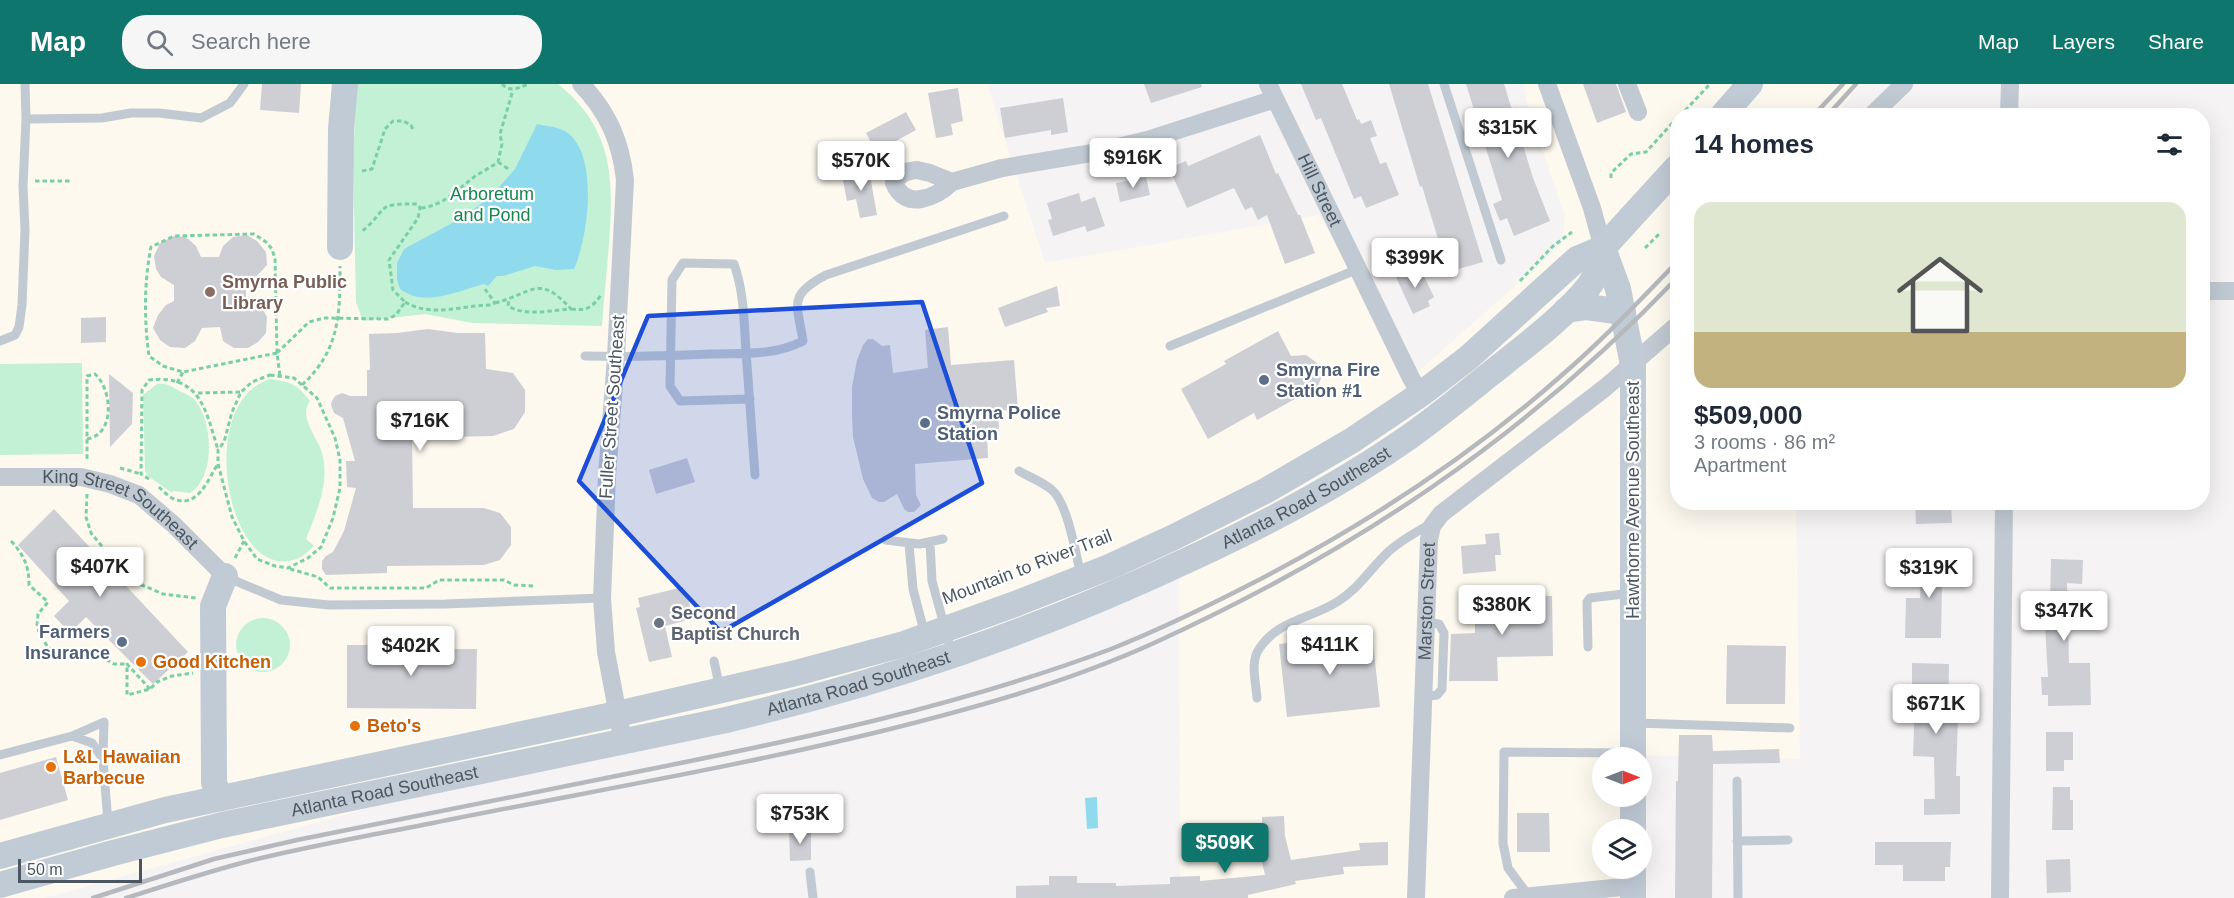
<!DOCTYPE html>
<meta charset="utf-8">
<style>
body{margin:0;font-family:Helvetica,sans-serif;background:#f6f6f7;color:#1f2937;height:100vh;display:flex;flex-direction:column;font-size:22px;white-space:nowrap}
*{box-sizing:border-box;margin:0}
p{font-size:20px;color:#747a83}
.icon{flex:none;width:33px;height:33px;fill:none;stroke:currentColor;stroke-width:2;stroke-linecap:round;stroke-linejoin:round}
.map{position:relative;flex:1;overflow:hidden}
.sheet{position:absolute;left:1670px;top:24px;width:540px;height:402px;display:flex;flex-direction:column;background:#fff;border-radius:24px;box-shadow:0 6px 24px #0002}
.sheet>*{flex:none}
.needle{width:39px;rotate:90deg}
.buttons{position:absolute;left:1592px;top:663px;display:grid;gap:12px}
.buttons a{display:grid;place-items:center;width:60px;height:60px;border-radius:50%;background:#fff;box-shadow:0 6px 24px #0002;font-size:30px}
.scale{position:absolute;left:18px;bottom:15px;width:124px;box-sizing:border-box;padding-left:6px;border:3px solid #4a5661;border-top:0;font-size:16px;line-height:21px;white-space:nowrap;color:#4a5661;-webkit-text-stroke:4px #fff;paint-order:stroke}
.price{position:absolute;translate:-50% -51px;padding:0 14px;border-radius:6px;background:#fff;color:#222;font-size:20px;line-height:39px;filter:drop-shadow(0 2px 3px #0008)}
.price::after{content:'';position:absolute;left:50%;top:36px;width:18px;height:14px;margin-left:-9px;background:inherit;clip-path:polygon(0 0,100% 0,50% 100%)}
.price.current{background:#0f766e;color:#fff}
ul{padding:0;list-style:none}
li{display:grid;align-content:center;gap:12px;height:318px;padding:0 24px}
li+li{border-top:2px solid #e0e1e3}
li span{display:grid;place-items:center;height:186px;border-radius:18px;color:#555}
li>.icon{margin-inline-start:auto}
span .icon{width:108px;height:108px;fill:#fffc;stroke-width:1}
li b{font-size:26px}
h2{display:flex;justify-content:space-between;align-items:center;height:72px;padding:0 24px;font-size:26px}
header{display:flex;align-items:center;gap:36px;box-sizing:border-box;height:84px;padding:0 30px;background:#0f766e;color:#fff}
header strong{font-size:28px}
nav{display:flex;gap:33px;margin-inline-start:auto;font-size:21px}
.search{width:420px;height:54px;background:#f6f6f7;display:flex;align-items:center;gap:15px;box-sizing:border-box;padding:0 21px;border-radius:24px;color:#747a83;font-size:22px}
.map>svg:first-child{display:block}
</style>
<header>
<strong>Map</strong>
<div class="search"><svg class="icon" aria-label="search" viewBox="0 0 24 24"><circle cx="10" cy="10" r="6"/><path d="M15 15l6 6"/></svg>Search here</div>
<nav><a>Map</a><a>Layers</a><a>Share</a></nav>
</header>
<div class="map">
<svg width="2234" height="814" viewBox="0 0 2234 814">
<rect width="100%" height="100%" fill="#f5f3f3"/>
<path fill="#fdf9ef" d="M0,0H987L1045,179L1319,131L1411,294L1562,160L1565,133L1528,23L1523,0H1863L1857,4L1837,31L1677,32V418L1796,419L1800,675L1631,671V673L1602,674V712L1630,713L1629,745L1602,746V784L1628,785L1627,814H1180L1179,443L1024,560L907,596L445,703L45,814H0Z"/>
<path fill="#c3f1d5" d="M356,0H558C613,44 614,94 609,159C607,186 604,214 602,242L472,239L425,230L363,237L356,218L353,79Z
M82,279L83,370L0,371V280Z
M270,295C291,298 297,300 310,317C297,334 320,355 323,373C329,402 316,429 306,455L314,462C309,466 305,471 299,474C228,505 193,318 270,295Z
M157,300C166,299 171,302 178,306C185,310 193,312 197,319C213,341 215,394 190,409L173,407L172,409L148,392L145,387L143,311Z
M236 561a27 27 0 1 1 54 0a27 27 0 1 1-54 0Z"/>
<path fill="#90daee" d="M537,40C546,42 560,43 568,49C599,73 588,154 574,185L556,186L535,182L503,192H497L488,202L484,200C457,207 425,224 400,205L397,195V179L404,165L465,132L492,111L515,85Z
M1097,713L1098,744L1087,745L1085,714Z"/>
<path fill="#cdcfd5" d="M262,0H301L299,29L260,26Z
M1144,0H1201L1202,3L1151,19Z
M1301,0H1342L1357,36L1359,35L1361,40L1371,36L1377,52L1370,54L1380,80L1386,78L1399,111L1366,124L1361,112L1354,115L1321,34L1316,36Z
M1389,0H1428L1483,178L1448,188L1422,102L1420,103Z
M1466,0H1504L1533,94L1550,137L1514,152L1507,134L1500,137L1493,120L1502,116Z
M1583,0H1616L1626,28L1597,39Z
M958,4L963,37L951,40L953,51L936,54L928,9Z
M1063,14L1068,48L1051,51V46L1005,54L1000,24Z
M906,28L916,46L876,68L866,49Z
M1260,51L1276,90L1278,89L1298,131H1300L1315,169L1285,180L1267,131L1258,136L1252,123L1245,126L1234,104L1187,124L1169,84L1186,77L1188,82Z
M869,86L877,131L860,134L856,115L847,117L842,91Z
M1146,93L1150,111L1120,118L1116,99Z
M1079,109L1081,118L1095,113L1105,142L1087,148L1085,142L1053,152L1048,136L1052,135L1047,119Z
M247,151L257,157L266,168L267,181L257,192L246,197V215L259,219L267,233L266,249L258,258L248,264H234L223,257L220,243L202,244L195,257L185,264L170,263L160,256L153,244L158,231L166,221L174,217V201L161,193L156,185L154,172L160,159L174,152L186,153L196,162L201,173H219L223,162L233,153Z
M1418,180L1434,213L1428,217L1430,222L1413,230L1395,191Z
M1057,202L1060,222L1046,224L1048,228L1005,243L998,224Z
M106,233V258L81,259V234Z
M948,243L951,281L1014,276L1018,325L998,327L999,345L987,347L988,374L915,380L916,411L921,421L914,428H908L904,425L897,410L884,418H879L872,414L863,395L853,353L852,333V303L857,276L863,261L868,255H873L882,262L890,261L893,289L928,284L925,246Z
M428,245L458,249H485L486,285L513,289L525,306V328L514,345L493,352L412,354L413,424H484L500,429L511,443V461L500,476L484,481L387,482V489L326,491L322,485V477L326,472L333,468L344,447L356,404L347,403L346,377H355L343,334L334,329L331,321L332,317L335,312L342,309L350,312H367V286H370L369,250L397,249Z
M1278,247L1291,272L1306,271L1317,279L1322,292L1317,304L1308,312L1295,315L1257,336L1254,329L1208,355L1181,305L1226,280L1224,277Z
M109,290L133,309L132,340L110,363Z
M687,374L695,398L656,410L649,386Z
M1915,418H1951L1952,439L1916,440Z
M54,425L188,568L153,600L86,533L70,549L54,532L69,517L18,461Z
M1499,449L1501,471H1495L1496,487L1463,490L1461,462L1486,460L1485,450Z
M1929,467L1946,468L1945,480H1952V499H1942L1941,554H1905L1906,514H1920L1922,478H1928Z
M2051,475L2083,476L2082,500L2067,499L2069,579H2090L2091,621L2048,622V611H2042L2041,593H2048L2044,523H2050Z
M683,503L684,512H688L692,535L665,542L672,573L649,578L636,524L640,523L638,514Z
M1552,512L1553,572L1497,573L1498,597H1449L1451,550L1475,549V513Z
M1372,550L1380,623L1287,633L1279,560Z
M388,553H413V565H477L476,625L347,624V561H388Z
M1727,561L1786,562L1785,620H1726Z
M1912,579L1949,580L1948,635H1958L1956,692H1960V730L1924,731V715H1935L1934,673L1913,672L1915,616H1912Z
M2046,648H2073V676H2064V687H2046Z
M1679,651H1712L1713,667L1779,665L1780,679L1713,680L1712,814H1675L1676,697H1678Z
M56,673L68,716L0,736V689Z
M2053,703H2070V716H2073V746H2052Z
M1517,729H1549L1550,768H1517Z
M1284,732L1285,752L1291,776L1360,766L1359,759L1388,758V781L1343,783L1344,790L1295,797L1296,800L1248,811V814H1016V802L1049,801V792H1077V799H1116V802L1170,800V793L1200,792V797L1265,791L1260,770H1263L1262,733Z
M811,745V776L790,777L789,746Z
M1875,758H1951L1950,783H1945V797H1903V781H1875Z
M2070,775L2071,808L2047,809L2046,776Z"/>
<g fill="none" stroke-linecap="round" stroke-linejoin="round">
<path stroke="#7ad0a6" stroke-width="3" stroke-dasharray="4.5 3" stroke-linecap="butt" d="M502,0C511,9 518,4 528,0
M1680,32L1710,0
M498,78L510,86
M362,87L372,85L385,45L393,37H403L411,41L413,46
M1611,94V89L1631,70L1646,68L1677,34
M35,97H72
M421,124C444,121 456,107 474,93C481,88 490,84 498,78L502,60L500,50L513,6
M1645,164L1659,150
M1520,197L1552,163L1572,148
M405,218C431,234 463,221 491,221L495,219L485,205
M495,219C534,209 538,189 571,225C551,226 526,233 508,222L509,215
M571,225C586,227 592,224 601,211
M277,269L275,175L272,165L266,158L254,150L174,152L151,163C144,198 144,236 149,272L163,282L183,288L277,269L280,292
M277,269L309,238L324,234L388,235L396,231L405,218L393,206L389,176L418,134L420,124L417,120C373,119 389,126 361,148
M270,291L294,294L317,314L335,354L340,376V404L333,434L321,463L308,474L288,484L275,482L257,475L244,457L232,433L218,380V366L224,358L232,328L241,308L252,298Z
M177,299L183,288
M302,301C340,266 340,230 340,182
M198,309L241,308
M87,355C116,350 112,305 95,290L87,292V376
M120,384L141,390
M149,395L141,390L142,306L149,296C201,290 206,327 218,366
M159,403C163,407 169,413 174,415C198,425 208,395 218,380
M87,410L86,433L91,449L130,496L163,510L196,514
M11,457C24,471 29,482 29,501L48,518L38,530L37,542L41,553L48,563L66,573H102L114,580H127
M235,474L244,457
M290,485L318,493L330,504H426L439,496H504L514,501L535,502
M150,605L127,580V611L150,605L157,598L172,592L193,589"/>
<path stroke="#c1cad2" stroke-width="9" d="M1444,0L1501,176
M26,35L102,34L131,29H159L201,34L230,19L244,0
M0,257L15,251L19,243L22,221L25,146L23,102L26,35L25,0
M1170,262L1358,185
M585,272C627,273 669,272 711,270C742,269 774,272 803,257C797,219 788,211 826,191L1004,132
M750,315L680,317L670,302L672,196L683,179L734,180C744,208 744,237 746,267C749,308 752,350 755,391
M1019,387C1029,393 1043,398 1052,406C1068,420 1076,471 1081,492
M886,456L919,460L943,455
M930,458L932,497L952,570
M909,460L913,505L925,551
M226,493L281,516L329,521L445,520L602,514
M1588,563L1587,518L1590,514L1632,509
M714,577L720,605
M1423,613L1437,611L1442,605L1444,549L1439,540L1425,538
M1257,614C1256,599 1250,578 1259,565C1278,536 1310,535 1337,518C1357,506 1369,487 1386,470C1399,457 1417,448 1432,439
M1636,639L1790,644
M72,652L104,638L103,673
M0,671L72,652L92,659L103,675L108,739
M1737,697L1738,814
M1737,757L1788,756
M810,788L813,814
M1528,811L1508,784L1503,759L1504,668L1631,669"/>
<g stroke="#c1cad2" stroke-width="18">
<path d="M581,0C608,28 621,58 625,96L616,273L607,392L602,514L606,568L623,657"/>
<path id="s1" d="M1268,0L1411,294L1421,310"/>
<path d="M1547,0L1592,124L1603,164"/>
<path d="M1627,0L1638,28"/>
<path d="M1871,32L1904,0"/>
<path d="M2009,32L2010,0"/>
<path d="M917,86L930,89L952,98C936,114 905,127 894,99C900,90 905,87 917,86Z"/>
<path d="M952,98L1002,84L1097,68L1147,56L1275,15"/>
<path d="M2202,207H2234"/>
<path id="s2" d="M0,393H81L110,400L139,411L174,441L225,492"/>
<path id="s3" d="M1416,814L1429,456L1432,442L1441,430L1606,303L1677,241"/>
<path d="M1513,814L1633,802"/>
<path d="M2000,814L2004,418"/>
</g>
<g stroke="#c1cbd6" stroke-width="26">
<path d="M1722,32L1750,0"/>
<path d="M340,163L341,45L345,0"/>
<path d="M1603,164L1618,205L1633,281V674"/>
<path d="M1566,226L1587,223L1623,228"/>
<path d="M1633,712V746"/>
<path d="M220,714L214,699V690L213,522L225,492"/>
<path d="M0,772L165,726L617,630L792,590L904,560L1015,520L1109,483L1174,453L1267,406L1351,357L1421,310L1468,274L1577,175L1603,164L1677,83"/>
<path id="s4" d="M0,801L113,769L222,741L726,636C890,597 1037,547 1190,475C1266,440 1340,401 1409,353C1437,333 1463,312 1490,290C1520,266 1566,232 1589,202C1597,192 1599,175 1603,164"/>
<path d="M1633,814V784"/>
</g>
<path stroke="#b5b8bd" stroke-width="4.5" d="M1813,32L1843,0
M1827,32L1856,0
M93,814L214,775L297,756C410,733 523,710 636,688C797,656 956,623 1111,565C1156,547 1200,526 1243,504C1357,446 1466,376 1562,291C1603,256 1639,217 1677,178
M126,814C167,801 207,788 249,777C309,762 372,751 433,739C581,709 731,684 878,648C971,625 1066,599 1154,559C1354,468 1525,353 1677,194"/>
</g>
<path fill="#1d4ed8" fill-opacity="0.2" stroke="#1d4ed8" stroke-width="4.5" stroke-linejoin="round" d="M922,218L982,399L721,548L579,397L648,232Z"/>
<circle fill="#8d6e63" stroke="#fff" stroke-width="2" cx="210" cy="208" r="6"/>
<g fill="#5c6f8a" stroke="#fff" stroke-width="2">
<circle cx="1264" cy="296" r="6"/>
<circle cx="925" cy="339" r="6"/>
<circle cx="122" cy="558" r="6"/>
</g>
<circle fill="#6b7280" stroke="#fff" stroke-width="2" cx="659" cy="539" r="6"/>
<g fill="#e8710a" stroke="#fff" stroke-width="2">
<circle cx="141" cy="578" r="6"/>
<circle cx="355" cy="642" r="6"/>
<circle cx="51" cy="683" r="6"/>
</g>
<g text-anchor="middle" stroke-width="4.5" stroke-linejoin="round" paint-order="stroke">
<g font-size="18" fill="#4a5661" stroke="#fff">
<text dy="6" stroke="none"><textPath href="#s1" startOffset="118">Hill Street</textPath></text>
<text transform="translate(612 323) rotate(-86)" y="6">Fuller Street Southeast</text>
<text dy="6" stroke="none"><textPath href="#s4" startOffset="1368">Atlanta Road Southeast</textPath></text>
<text transform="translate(1633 416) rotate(-90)" y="6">Hawthorne Avenue Southeast</text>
<text dy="6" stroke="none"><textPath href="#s2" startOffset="130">King Street Southeast</textPath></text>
<text transform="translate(1027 483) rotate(-21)" y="6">Mountain to River Trail</text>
<text dy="6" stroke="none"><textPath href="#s3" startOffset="297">Marston Street</textPath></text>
<text dy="6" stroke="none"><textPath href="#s4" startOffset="882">Atlanta Road Southeast</textPath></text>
<text dy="6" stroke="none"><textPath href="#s4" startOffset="396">Atlanta Road Southeast</textPath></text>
</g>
<g font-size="18" fill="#17864f" stroke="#fff">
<text x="492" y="116">Arboretum<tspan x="492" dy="21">and Pond</tspan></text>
</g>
<g font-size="18" font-weight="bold" fill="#785e54" stroke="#fff" text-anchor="start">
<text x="222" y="204">Smyrna Public<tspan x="222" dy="21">Library</tspan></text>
</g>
<g font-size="18" font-weight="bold" fill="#4e5e75" stroke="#fff" text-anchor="start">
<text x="1276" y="292">Smyrna Fire<tspan x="1276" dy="21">Station #1</tspan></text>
<text x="937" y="335">Smyrna Police<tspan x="937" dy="21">Station</tspan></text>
<text x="110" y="554" text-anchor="end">Farmers<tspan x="110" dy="21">Insurance</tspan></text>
</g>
<g font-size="18" font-weight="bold" fill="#5b616d" stroke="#fff" text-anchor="start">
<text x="671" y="535">Second<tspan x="671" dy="21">Baptist Church</tspan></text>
</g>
<g font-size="18" font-weight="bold" fill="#c56008" stroke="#fff" text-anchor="start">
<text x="153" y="584">Good Kitchen</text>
<text x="367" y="648">Beto's</text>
<text x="63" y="679">L&amp;L Hawaiian<tspan x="63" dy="21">Barbecue</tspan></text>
</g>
</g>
</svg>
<div class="buttons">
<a><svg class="needle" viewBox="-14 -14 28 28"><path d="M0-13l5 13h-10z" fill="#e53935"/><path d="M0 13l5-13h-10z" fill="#747a83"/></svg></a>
<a><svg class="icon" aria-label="layers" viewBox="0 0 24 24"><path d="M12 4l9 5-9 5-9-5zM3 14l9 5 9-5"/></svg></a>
</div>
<div class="scale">50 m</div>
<b class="price" style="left:1508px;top:75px">$315K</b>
<b class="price" style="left:1133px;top:105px">$916K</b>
<b class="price" style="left:861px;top:108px">$570K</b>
<b class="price" style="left:1415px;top:205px">$399K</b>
<b class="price" style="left:420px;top:368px">$716K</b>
<b class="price" style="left:100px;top:514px">$407K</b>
<b class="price" style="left:1929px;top:515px">$319K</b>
<b class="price" style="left:1502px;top:552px">$380K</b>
<b class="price" style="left:2064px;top:558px">$347K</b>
<b class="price" style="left:1330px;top:592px">$411K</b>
<b class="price" style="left:411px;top:593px">$402K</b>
<b class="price" style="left:1936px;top:651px">$671K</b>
<b class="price" style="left:800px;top:761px">$753K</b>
<b class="price current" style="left:1225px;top:790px">$509K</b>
<section class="sheet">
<h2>14 homes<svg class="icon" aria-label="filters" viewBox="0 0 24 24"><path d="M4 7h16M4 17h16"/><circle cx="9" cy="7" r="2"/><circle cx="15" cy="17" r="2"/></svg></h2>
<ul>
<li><span style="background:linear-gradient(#dfe7d0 70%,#c2b280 0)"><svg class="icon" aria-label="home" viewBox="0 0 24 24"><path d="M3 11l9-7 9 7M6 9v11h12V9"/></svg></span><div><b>$509,000</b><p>3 rooms · 86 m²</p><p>Apartment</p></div></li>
</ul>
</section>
</div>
